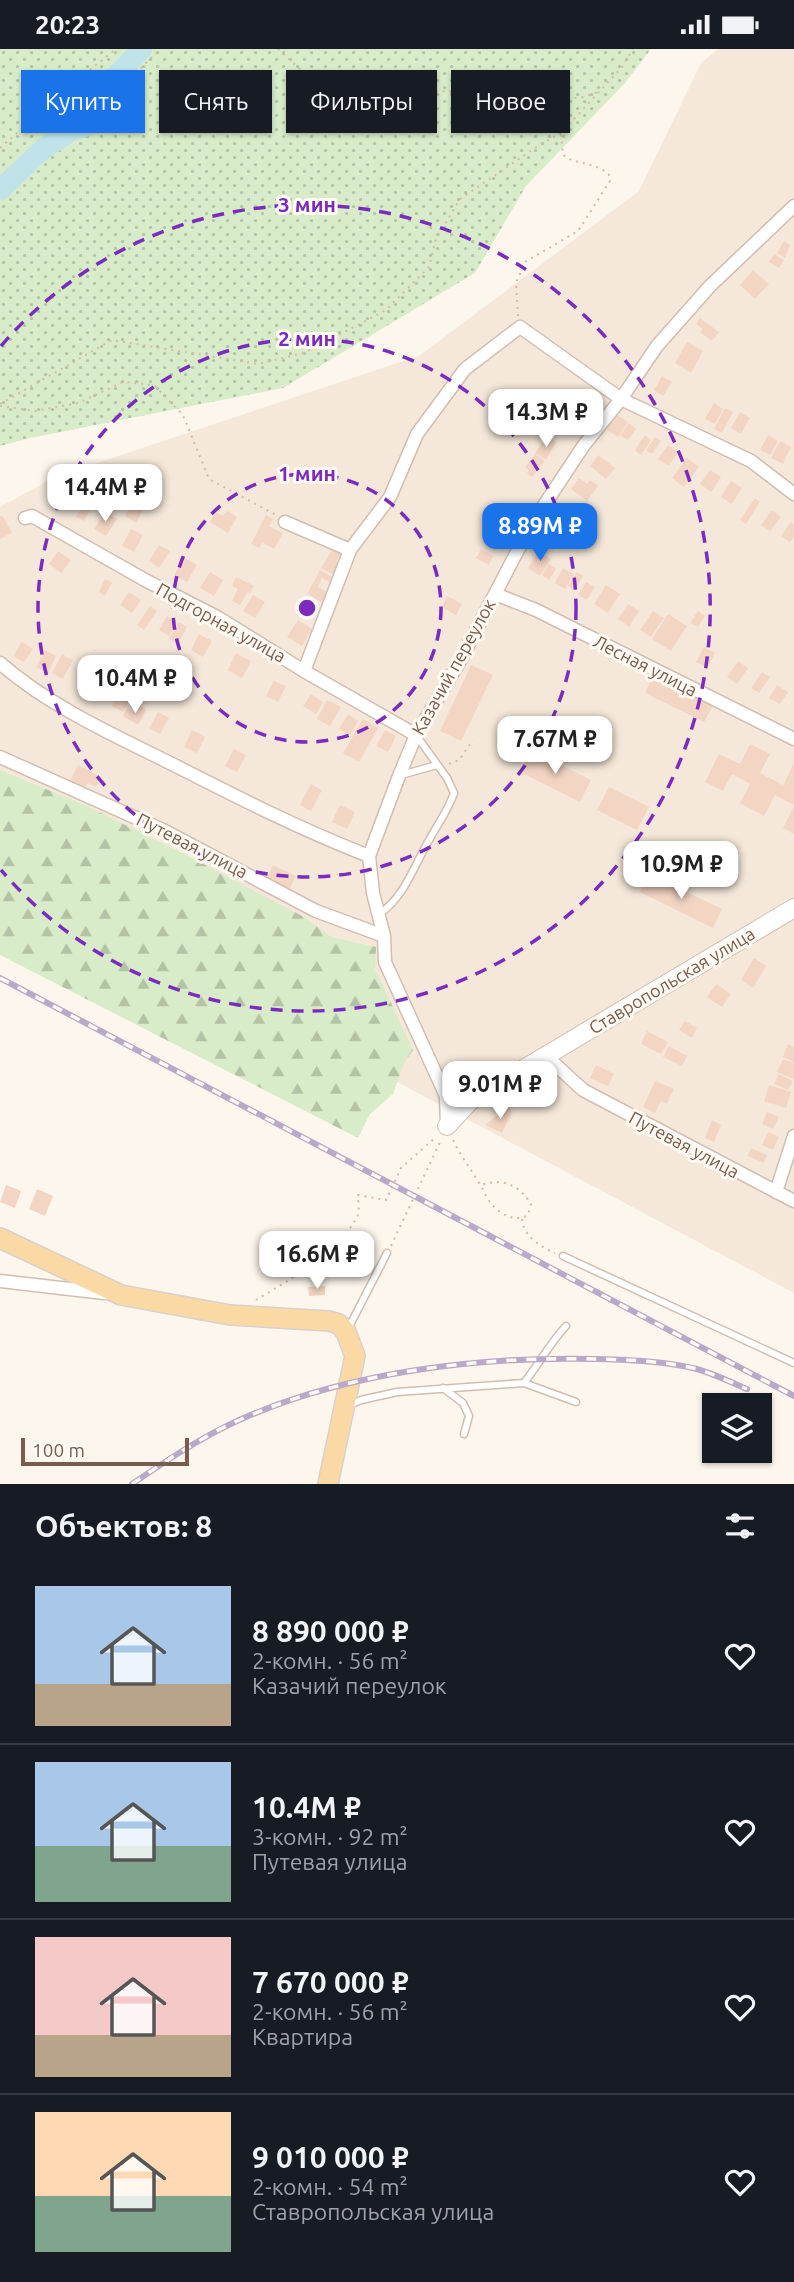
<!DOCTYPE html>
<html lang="ru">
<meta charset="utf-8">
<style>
body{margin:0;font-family:Ubuntu,sans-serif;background:#242831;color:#f1f3f6;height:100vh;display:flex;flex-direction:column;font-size:26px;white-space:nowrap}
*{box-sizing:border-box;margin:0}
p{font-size:23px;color:#9ea1a6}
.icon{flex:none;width:38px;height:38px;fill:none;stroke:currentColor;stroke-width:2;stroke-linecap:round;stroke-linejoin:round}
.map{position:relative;height:1435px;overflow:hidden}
.details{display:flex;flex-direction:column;background:#171b24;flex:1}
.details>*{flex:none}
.hud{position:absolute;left:21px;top:21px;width:752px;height:63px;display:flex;gap:14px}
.fabs{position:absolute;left:702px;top:1344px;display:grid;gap:14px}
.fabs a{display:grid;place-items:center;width:70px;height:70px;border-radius:0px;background:#171b24;box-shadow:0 2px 5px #0004;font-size:35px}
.scale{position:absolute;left:21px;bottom:18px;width:168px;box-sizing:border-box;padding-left:7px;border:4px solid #7a5c4d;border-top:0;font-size:19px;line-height:24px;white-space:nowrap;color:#7a5c4d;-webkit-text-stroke:5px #fffaf3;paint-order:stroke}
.price{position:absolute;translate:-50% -60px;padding:0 16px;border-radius:14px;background:#fff;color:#222;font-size:23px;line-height:46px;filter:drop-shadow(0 2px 4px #0008)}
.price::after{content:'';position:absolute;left:50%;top:42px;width:21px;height:16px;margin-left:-10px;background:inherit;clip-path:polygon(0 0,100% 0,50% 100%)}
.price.active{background:#1a73e8;color:#fff}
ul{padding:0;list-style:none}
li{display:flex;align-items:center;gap:21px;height:175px;padding:0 35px}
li+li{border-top:2px solid #363941}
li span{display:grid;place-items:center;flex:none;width:196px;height:140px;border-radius:0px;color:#555}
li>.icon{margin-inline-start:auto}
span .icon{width:84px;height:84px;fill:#fffc;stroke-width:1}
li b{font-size:30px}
h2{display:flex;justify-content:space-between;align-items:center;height:84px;padding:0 35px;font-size:30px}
.pill{padding:0 24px;border-radius:0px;background:#171b24;box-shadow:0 2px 5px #0004;font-size:24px;line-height:63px}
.pill.active{background:#1a73e8;color:#fff}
.status{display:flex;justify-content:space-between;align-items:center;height:49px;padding:0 35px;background:#171b24;direction:ltr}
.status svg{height:19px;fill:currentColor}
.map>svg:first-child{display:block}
</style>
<div class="status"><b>20:23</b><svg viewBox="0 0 49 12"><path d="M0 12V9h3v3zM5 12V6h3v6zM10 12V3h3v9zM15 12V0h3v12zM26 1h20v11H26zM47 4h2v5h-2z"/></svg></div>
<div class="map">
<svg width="794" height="1435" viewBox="0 0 794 1435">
<defs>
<pattern id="forest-firs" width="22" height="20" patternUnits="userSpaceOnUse" patternTransform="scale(1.75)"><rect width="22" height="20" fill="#d8ecc9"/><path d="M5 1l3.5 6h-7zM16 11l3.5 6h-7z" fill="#b4c2a5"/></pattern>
<pattern id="garden-dots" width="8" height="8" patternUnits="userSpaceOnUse" patternTransform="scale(1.75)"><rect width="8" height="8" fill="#d8ecc9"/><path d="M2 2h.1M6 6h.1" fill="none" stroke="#b4c2a5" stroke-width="1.8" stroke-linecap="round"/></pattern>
</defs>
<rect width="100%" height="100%" fill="#fdf6ec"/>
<path fill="#f5e8da" d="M718,0H794V1244L0,822V458L55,428L419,307L639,142L701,14Z"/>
<path fill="url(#forest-firs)" d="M0,721L87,757L194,810L304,868L331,888L376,898L375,920L413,1001L404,1014L393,1045L370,1065L358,1089L0,906Z"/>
<path fill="url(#garden-dots)" d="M0,0H651L625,34L526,137L475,224L283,339L30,389L0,397Z"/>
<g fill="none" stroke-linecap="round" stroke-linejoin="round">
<path stroke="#bfe3e8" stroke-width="21" d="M0,141L44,99L71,82L89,76L103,64L112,31L142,0"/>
</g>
<path fill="#f3d5c3" d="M784,192L790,196L785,209L777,204Z
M774,205L784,211L779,219L769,213Z
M753,221L769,235L755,250L740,236Z
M700,269L719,283L712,292L700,283L703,280L696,275Z
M687,293L703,302L691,324L675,314Z
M662,327L672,333L663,347L654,341Z
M714,354L723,360L715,375L705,370Z
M725,359L733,363L722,384L714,380Z
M740,363L750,369L741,385L731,379Z
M616,365L628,373L618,388L606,380Z
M629,374L636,380L628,391L620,386Z
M645,386L651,391L641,406L635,401Z
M768,386L778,392L770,406L760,401Z
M655,388L661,392L652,405L646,401Z
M545,390L550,394L552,390L556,393L546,411L535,404Z
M780,392L791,398L783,415L771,409Z
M668,396L678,403L669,417L658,410Z
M535,405L545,412L532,428L527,424L529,421L525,418Z
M598,406L615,419L606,430L590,417Z
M687,409L699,418L684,438L672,429Z
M710,421L721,428L711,443L700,435Z
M579,429L587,435L590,431L598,437L587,452L571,440Z
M731,432L742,439L732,455L721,448Z
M755,449L760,453L746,475L740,471Z
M87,450L94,454L84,472L76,468Z
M133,453L144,459L136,474L125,467Z
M772,461L781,468L770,482L761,476Z
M227,462L237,468L228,484L210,473L216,463L223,467Z
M105,463L117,470L106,487L94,480Z
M2,466L12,484L0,490V468Z
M266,466L273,470L269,477L283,484L274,500L262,493L259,499L251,495Z
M791,473L794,475V488L790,493L781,487Z
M131,480L143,486L134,503L122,497Z
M159,496L170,502L159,519L149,512Z
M481,500L493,507L489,516L476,509Z
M332,501L340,505L336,512L342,515L336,527L321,519Z
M58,502L71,511L61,524L49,515Z
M539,502L551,510L540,527L528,519Z
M184,509L197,516L187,533L174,526Z
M549,515L556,520L549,531L542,526Z
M563,519L574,525L565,540L555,534Z
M320,521L336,530L333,535L322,529L318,538L329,544L323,554L307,545Z
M210,523L223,531L214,547L200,539Z
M577,523L583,527L575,541L568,537Z
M236,528L254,537L250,544L248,543L240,556L232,552L238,540L232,537Z
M105,530L112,534L105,547L99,543Z
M586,533L595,538L587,551L578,546Z
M606,536L620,545L608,564L594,555Z
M129,543L141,551L132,564L120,556Z
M253,546L265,553L255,569L243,562Z
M447,547L462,555L456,566L442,558Z
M628,555L639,562L629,578L618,570Z
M150,557L157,562L144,581L137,576Z
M653,562L664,569L651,588L640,581Z
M698,562L705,567L698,578L690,574Z
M668,565L687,577L671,602L652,590Z
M167,567L177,574L169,587L159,581Z
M298,571L312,580L302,597L287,588Z
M179,573L187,578L178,595L169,590Z
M199,585L212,592L203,608L191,601Z
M22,593L33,600L24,613L13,607Z
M704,598L715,604L707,619L696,613Z
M45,601L56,607L48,624L36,618Z
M236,604L251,612L242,629L228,621Z
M62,605L73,611L63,630L52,624Z
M738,612L748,619L737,635L727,628Z
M471,616L493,626L461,692L440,682Z
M762,623L770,628L759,644L751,639Z
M654,625L714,654L704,673L645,644Z
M274,632L286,637L278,653L266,647Z
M777,636L788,643L780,655L769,649Z
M121,642L131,648L123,663L112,657Z
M311,645L323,653L316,665L303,657Z
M327,651L341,658L330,677L317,670Z
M138,656L146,661L138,676L123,667L127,659L134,663Z
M158,663L169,669L160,685L149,679Z
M348,665L358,672L350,686L339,680Z
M363,670L378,679L359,713L343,704Z
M192,681L205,688L197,704L184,698Z
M385,681L396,687L388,703L376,697Z
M750,695L770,705L760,724L783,736L794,714V756L775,746L764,767L740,754L750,735L732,725L723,742L705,733L719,705L740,715Z
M234,700L246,706L237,723L225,717Z
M531,701L591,731L580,753L520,723Z
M78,716L101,728L96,738L88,734L85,739L70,731Z
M311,735L322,741L311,762L300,756Z
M609,738L649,758L637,781L597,761Z
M340,756L355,763L347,780L332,773Z
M794,757V785L783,779Z
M273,816L296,827L289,841L267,829Z
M649,825L722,860L713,879L640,843Z
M754,909L766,917L753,939L741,931Z
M716,935L731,945L722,958L707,948Z
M685,972L697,979L692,989L679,981Z
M647,982L668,993L661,1005L641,995Z
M788,995L794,998V1013L783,1008Z
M669,997L687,1007L682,1017L663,1008Z
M783,1010L794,1014V1030L777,1023Z
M596,1016L614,1025L608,1037L590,1029Z
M779,1025L793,1032L788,1041L774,1035Z
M655,1032L674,1040L667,1055L661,1052L655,1064L643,1058Z
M769,1036L791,1043L786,1059L764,1052Z
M508,1058L512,1064L502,1084L485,1076Z
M767,1063L779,1068L773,1080L762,1075Z
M712,1071L721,1076L714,1093L705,1089Z
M768,1083L779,1088L773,1101L762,1096Z
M751,1099L767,1106L764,1114L748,1107Z
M6,1136L21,1142L15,1159L0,1153Z
M37,1140L53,1147L45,1167L29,1160Z
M325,1237V1246L309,1247L308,1238Z"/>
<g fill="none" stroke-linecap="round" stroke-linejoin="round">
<defs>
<path id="lane" d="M401,726L437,716
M379,865C404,849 414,817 428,793C437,776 448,762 454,744L447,729L416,686
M563,1207L794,1314
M348,1280L387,1204
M524,1334C539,1315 550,1294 566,1277
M443,1339L463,1354L469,1367L464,1385
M350,1356L361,1351L397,1343L524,1334L576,1353"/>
<path id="street" d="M25,469L32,467L145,531L219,569L304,622L416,686
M285,473L350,501
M495,545L536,561L794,690
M0,614C48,656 109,684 166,712C233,746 299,780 369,807
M304,622L350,501L390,448L417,385L465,320L520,278L621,350L751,412L794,445
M0,708L163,781L316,862L384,887
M546,1007L583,1041L794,1152
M447,1077L446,1047L385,913L384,887L373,844L369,807L399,727L416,686L461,610L531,476L584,396L621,350L657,297L710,237L794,157
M776,1143L794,1087
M0,1232L104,1244"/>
<path id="secondary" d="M447,1077L470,1052L794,859"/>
<path id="primary" d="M0,1189L121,1246L230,1266L329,1272L339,1275L346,1283L355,1307L328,1435"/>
</defs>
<use href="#lane" stroke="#d1beb0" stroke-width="9"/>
<use href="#street" stroke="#d1beb0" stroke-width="15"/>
<use href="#secondary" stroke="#d6c0b0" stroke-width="20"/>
<use href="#primary" stroke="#dad1cd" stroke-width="22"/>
<path stroke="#d9b8a5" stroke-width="2" stroke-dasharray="2 5" stroke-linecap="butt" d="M278,0L313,32L333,46L348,49L423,42L493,43L526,51H557L584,48L598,43
M123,41L132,28L160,0
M0,99L71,36L116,0
M518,267L516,234L525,213L578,182L610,132L609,126C595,112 578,117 563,106L561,85
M0,355L112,291L258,315L304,304L386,261L429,218L436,190L460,150L541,95L561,84L622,18L633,0
M0,357L35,362L78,354L123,333L154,336L183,366L209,430L276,466
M449,715L459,711L473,691
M453,1091C461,1107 470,1119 479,1134C484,1140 485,1148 490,1153C499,1165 515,1174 528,1166L531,1155C518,1135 503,1129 481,1136
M522,1170C523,1187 541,1198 555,1204
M391,1197L441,1091
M300,1225L333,1215L365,1225
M256,1251C289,1231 339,1203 357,1168C360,1162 358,1153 358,1146L386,1151L401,1119L436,1088"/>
<use href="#lane" stroke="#fff" stroke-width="6"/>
<use href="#street" stroke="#fff" stroke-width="12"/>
<use href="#secondary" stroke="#fff" stroke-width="18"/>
<use href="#primary" stroke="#fbd9a5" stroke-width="19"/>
<defs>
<path id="rail" d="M0,929L794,1347
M132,1435C166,1412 200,1389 237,1372C345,1323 479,1307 597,1310C630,1311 665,1312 697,1320C714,1325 731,1333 747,1340"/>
</defs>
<use href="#rail" stroke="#b9a8c9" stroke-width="6"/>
<use href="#rail" stroke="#fffaf3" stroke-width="3.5" stroke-dasharray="10" stroke-linecap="butt"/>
</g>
<g fill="none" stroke="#7b2cbf" stroke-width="3.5" stroke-dasharray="12 9">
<circle cx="307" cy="559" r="134"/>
<circle cx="307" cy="559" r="269"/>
<path d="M1 297A403 403 0 1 1 1 821"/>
</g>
<g text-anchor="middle" stroke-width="6" stroke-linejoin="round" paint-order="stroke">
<g font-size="18" fill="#7a5c4d" stroke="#fffaf3">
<text transform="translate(221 574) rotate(29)" y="6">Подгорная улица</text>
<text transform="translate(645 617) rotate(27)" y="6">Лесная улица</text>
<text transform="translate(454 618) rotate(-61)" y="6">Казачий переулок</text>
<text transform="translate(192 797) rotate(27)" y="6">Путевая улица</text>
<text transform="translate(672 932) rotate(-31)" y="6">Ставропольская улица</text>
<text transform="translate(684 1096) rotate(28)" y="6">Путевая улица</text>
</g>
</g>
<circle cx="307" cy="559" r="10" fill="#7b2cbf" stroke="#fffaf3" stroke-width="3.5"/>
<g font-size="21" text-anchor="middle" font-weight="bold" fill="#7b2cbf" stroke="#fffaf3" stroke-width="6" stroke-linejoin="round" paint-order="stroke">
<text x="307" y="163">3 мин</text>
<text x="307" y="297">2 мин</text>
<text x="307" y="432">1 мин</text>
</g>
</svg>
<div class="fabs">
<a><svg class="icon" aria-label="layers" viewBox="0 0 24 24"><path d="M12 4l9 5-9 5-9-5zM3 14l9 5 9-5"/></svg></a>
</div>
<div class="scale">100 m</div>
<b class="price" style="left:546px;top:400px">14.3M ₽</b>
<b class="price" style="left:105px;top:475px">14.4M ₽</b>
<b class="price active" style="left:540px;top:514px">8.89M ₽</b>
<b class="price" style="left:135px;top:666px">10.4M ₽</b>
<b class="price" style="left:555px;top:727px">7.67M ₽</b>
<b class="price" style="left:681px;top:852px">10.9M ₽</b>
<b class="price" style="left:500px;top:1072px">9.01M ₽</b>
<b class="price" style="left:317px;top:1242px">16.6M ₽</b>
<div class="hud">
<a class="pill active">Купить</a>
<a class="pill">Снять</a>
<a class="pill">Фильтры</a>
<a class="pill">Новое</a>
</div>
</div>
<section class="details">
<h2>Объектов: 8<svg class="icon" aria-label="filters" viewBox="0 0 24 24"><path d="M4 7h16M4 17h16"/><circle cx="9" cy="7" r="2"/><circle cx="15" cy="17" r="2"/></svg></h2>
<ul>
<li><span style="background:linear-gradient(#a9c7e8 70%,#b9a48a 0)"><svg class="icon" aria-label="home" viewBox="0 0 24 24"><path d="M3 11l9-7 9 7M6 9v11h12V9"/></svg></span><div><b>8 890 000 ₽</b><p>2-комн. · 56 m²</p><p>Казачий переулок</p></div><svg class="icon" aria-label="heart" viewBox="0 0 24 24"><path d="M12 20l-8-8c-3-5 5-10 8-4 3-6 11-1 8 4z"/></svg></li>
<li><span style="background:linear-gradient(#a9c7e8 60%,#7fa58c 0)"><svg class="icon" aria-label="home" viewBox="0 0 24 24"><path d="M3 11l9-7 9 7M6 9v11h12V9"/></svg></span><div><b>10.4M ₽</b><p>3-комн. · 92 m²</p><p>Путевая улица</p></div><svg class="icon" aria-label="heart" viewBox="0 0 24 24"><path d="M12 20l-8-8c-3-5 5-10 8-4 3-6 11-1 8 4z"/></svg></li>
<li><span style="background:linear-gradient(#f6c9c9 70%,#b9a48a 0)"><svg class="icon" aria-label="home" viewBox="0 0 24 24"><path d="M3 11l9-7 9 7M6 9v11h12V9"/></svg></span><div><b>7 670 000 ₽</b><p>2-комн. · 56 m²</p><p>Квартира</p></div><svg class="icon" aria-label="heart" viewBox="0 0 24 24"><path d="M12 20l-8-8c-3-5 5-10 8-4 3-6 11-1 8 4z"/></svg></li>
<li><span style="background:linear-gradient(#ffd9b3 60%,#7fa58c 0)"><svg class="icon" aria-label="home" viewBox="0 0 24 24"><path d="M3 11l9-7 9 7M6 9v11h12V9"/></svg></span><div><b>9 010 000 ₽</b><p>2-комн. · 54 m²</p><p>Ставропольская улица</p></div><svg class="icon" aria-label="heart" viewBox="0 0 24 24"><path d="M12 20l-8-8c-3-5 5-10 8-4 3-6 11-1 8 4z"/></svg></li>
</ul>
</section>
